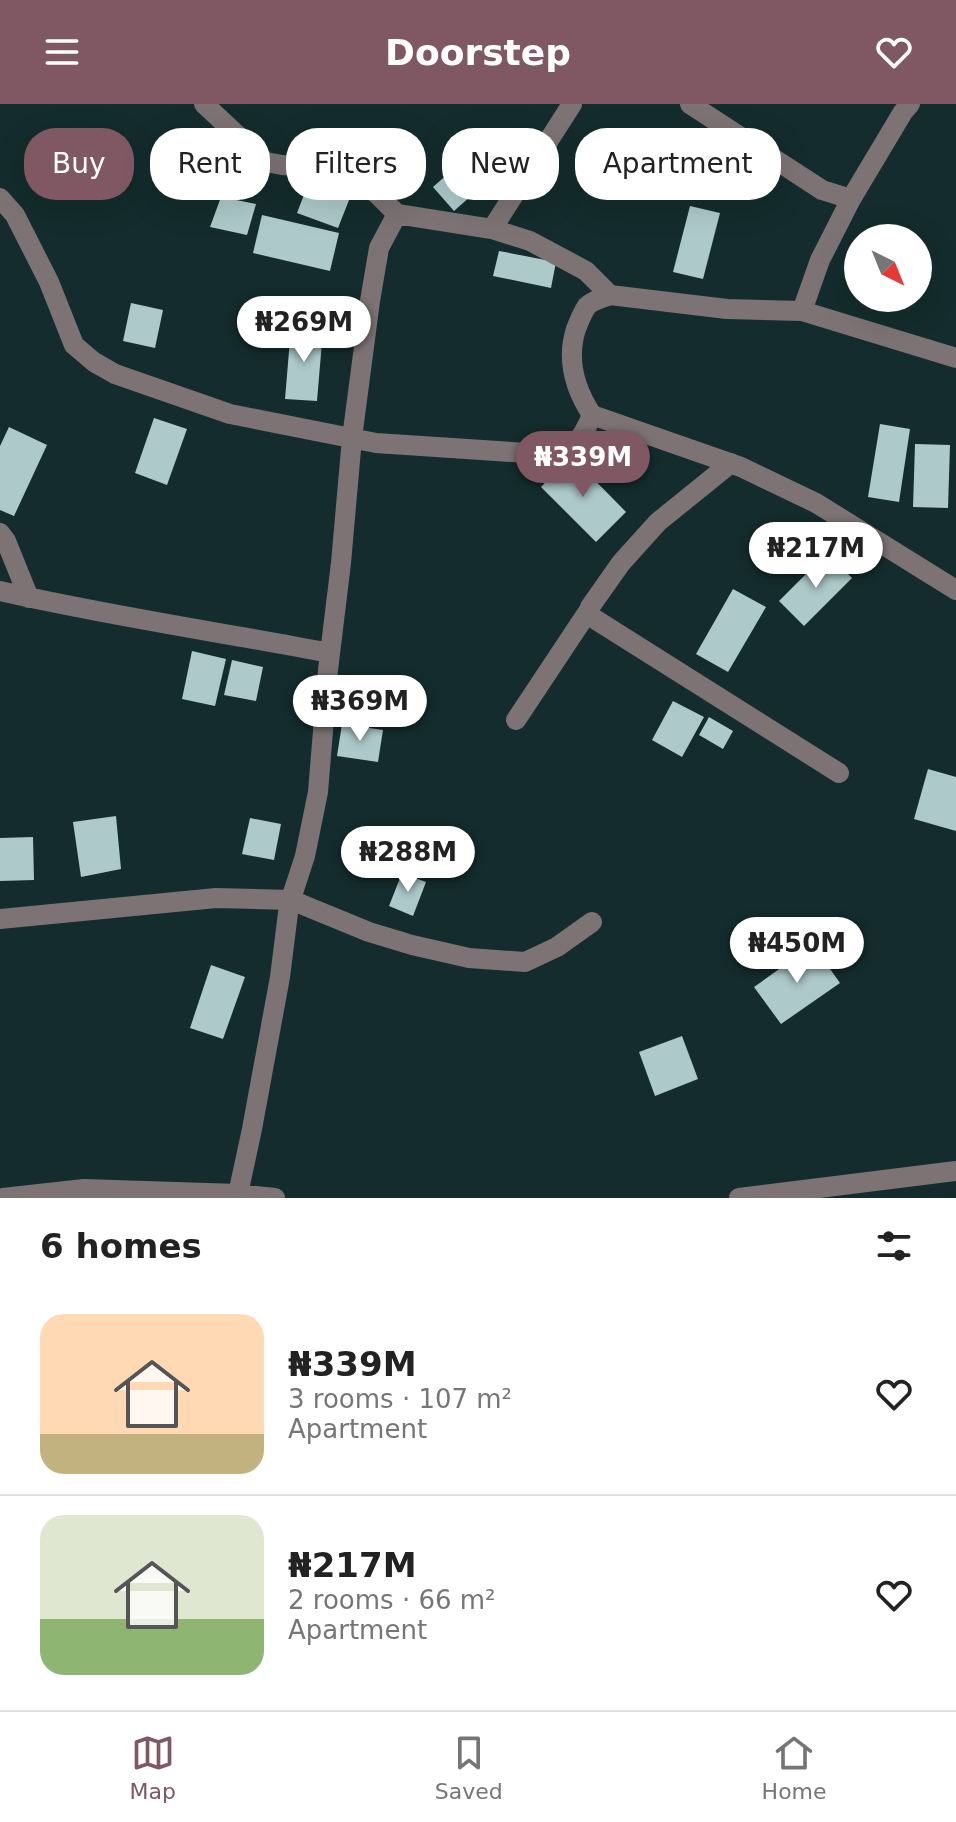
<!DOCTYPE html>
<meta charset="utf-8">
<style>
body{margin:0;font-family:"DejaVu Sans",sans-serif;background:#f2f2f2;color:#222;height:100vh;display:flex;flex-direction:column;font-size:30px;white-space:nowrap}
*{box-sizing:border-box;margin:0}
p{font-size:26px;color:#767676}
.icon{flex:none;width:44px;height:44px;fill:none;stroke:currentColor;stroke-width:2;stroke-linecap:round;stroke-linejoin:round}
.map{position:relative;height:1094px;overflow:hidden}
.sheet{display:flex;flex-direction:column;background:#fff;flex:1}
.sheet>*{flex:none}
.top-card{position:absolute;left:24px;top:24px;width:908px;height:72px;display:flex;gap:16px}
.needle{width:52px;rotate:137deg}
.fabs{position:absolute;left:844px;top:120px;display:grid;gap:16px}
.fabs a{display:grid;place-items:center;width:88px;height:88px;border-radius:50%;background:#fff;box-shadow:0 8px 32px #0002;font-size:40px}
.price{position:absolute;translate:-50% -68px;padding:0 18px;border-radius:28px;background:#fff;color:#222;font-size:26px;line-height:52px;filter:drop-shadow(0 2px 4px #0008)}
.price::after{content:'';position:absolute;left:50%;top:48px;width:24px;height:18px;margin-left:-12px;background:inherit;clip-path:polygon(0 0,100% 0,50% 100%)}
.price.current{background:#7f5863;color:#fff}
ul{padding:0;list-style:none}
li{display:flex;align-items:center;gap:24px;height:200px;padding:0 40px}
li+li{border-top:2px solid #e0e0e0}
li span{display:grid;place-items:center;flex:none;width:224px;height:160px;border-radius:24px;color:#555}
li>.icon{margin-inline-start:auto}
span .icon{width:96px;height:96px;fill:#fffc;stroke-width:1}
li b{font-size:34px}
h2{display:flex;justify-content:space-between;align-items:center;height:96px;padding:0 40px;font-size:34px}
.chip{padding:0 28px;border-radius:32px;background:#fff;box-shadow:0 8px 32px #0002;font-size:28px;line-height:72px}
.chip.current{background:#7f5863;color:#fff}
header{display:flex;justify-content:space-between;align-items:center;height:104px;padding:0 40px;background:#7f5863;color:#fff;font-size:36px;font-weight:800}
.dock{display:flex;justify-content:space-around;align-items:center;height:112px;border-top:2px solid #e0e0e0;background:#fff;font-size:22px;color:#767676}
.dock a{display:grid;justify-items:center;gap:4px}
.dock .current{color:#7f5863}
.map>svg:first-child{display:block}
</style>
<header><svg class="icon" aria-label="menu" viewBox="0 0 24 24"><path d="M4 6h16M4 12h16M4 18h16"/></svg>Doorstep<svg class="icon" aria-label="heart" viewBox="0 0 24 24"><path d="M12 20l-8-8c-3-5 5-10 8-4 3-6 11-1 8 4z"/></svg></header>
<div class="map">
<svg width="956" height="1094" viewBox="0 0 956 1094">
<rect width="100%" height="100%" fill="#142c2d"/>
<path fill="#adc9ca" d="M460,59L481,83L454,107L433,83Z
M310,75L351,91L338,124L297,109Z
M221,93L256,100L247,131L210,123Z
M690,102L720,109L703,175L673,168Z
M262,111L339,129L330,167L253,149Z
M499,147L556,158L551,184L493,172Z
M131,199L163,206L155,244L123,237Z
M291,223L323,226L317,297L285,295Z
M154,314L187,325L167,381L135,369Z
M880,320L910,325L899,398L868,393Z
M9,323L47,341L14,412L0,406V342Z
M915,340L950,341L948,404L913,403Z
M571,352L626,408L596,438L541,383Z
M827,449L852,474L804,522L779,497Z
M733,485L766,503L728,568L696,550Z
M192,547L226,555L215,602L182,595Z
M232,556L263,563L256,597L224,591Z
M673,597L704,613L682,653L652,636Z
M709,613L733,627L723,645L699,631Z
M342,620L383,626L378,658L337,652Z
M928,665L956,673V727L914,715Z
M116,712L121,765L81,773L73,718Z
M250,714L281,720L274,756L242,750Z
M33,733L34,776L0,777V734Z
M402,769L426,778L413,812L389,802Z
M813,841L840,879L781,920L754,883Z
M211,861L245,873L223,935L190,924Z
M682,932L698,975L655,992L639,948Z"/>
<g fill="none" stroke-linecap="round" stroke-linejoin="round">
<path stroke="#7d7375" stroke-width="20" d="M204,0L266,58L282,61L307,63L347,73L376,89L397,110L492,125L530,137L586,167L610,191L727,205L802,207L956,254
M690,0L822,86L851,95
M0,94L15,111L49,178L74,241L94,258L115,270L230,310L376,339L542,350C573,346 580,340 592,311
M492,125L572,0
M610,191C603,194 593,196 587,202C582,209 579,218 576,225C566,256 575,285 592,311L741,363L816,399L956,486
M802,207L820,156L851,95L903,8L910,0
M731,359L658,418L621,459L590,503L589,509L593,514L839,669
M0,429L6,437L29,494
M0,487C109,512 220,528 330,549
M516,616L589,506
M0,815L216,794L291,796L369,828L412,841L469,854L525,858L557,843L592,818
M238,1090L252,1025L280,873L289,801L305,752L318,688L328,566L341,459L352,334L370,197L379,144L397,110
M3,1094L84,1085L238,1090L275,1094
M739,1094L956,1067"/>
</g>
</svg>
<div class="fabs">
<a><svg class="needle" viewBox="-14 -14 28 28"><path d="M0-13l5 13h-10z" fill="#e53935"/><path d="M0 13l5-13h-10z" fill="#767676"/></svg></a>
</div>
<b class="price" style="left:304px;top:260px">₦269M</b>
<b class="price current" style="left:583px;top:395px">₦339M</b>
<b class="price" style="left:816px;top:486px">₦217M</b>
<b class="price" style="left:360px;top:639px">₦369M</b>
<b class="price" style="left:408px;top:790px">₦288M</b>
<b class="price" style="left:797px;top:881px">₦450M</b>
<div class="top-card">
<a class="chip current">Buy</a>
<a class="chip">Rent</a>
<a class="chip">Filters</a>
<a class="chip">New</a>
<a class="chip">Apartment</a>
</div>
</div>
<section class="sheet">
<h2>6 homes<svg class="icon" aria-label="filters" viewBox="0 0 24 24"><path d="M4 7h16M4 17h16"/><circle cx="9" cy="7" r="2"/><circle cx="15" cy="17" r="2"/></svg></h2>
<ul>
<li><span style="background:linear-gradient(#ffd9b3 75%,#c2b280 0)"><svg class="icon" aria-label="home" viewBox="0 0 24 24"><path d="M3 11l9-7 9 7M6 9v11h12V9"/></svg></span><div><b>₦339M</b><p>3 rooms · 107 m²</p><p>Apartment</p></div><svg class="icon" aria-label="heart" viewBox="0 0 24 24"><path d="M12 20l-8-8c-3-5 5-10 8-4 3-6 11-1 8 4z"/></svg></li>
<li><span style="background:linear-gradient(#dfe7d0 65%,#8fb573 0)"><svg class="icon" aria-label="home" viewBox="0 0 24 24"><path d="M3 11l9-7 9 7M6 9v11h12V9"/></svg></span><div><b>₦217M</b><p>2 rooms · 66 m²</p><p>Apartment</p></div><svg class="icon" aria-label="heart" viewBox="0 0 24 24"><path d="M12 20l-8-8c-3-5 5-10 8-4 3-6 11-1 8 4z"/></svg></li>
</ul>
</section>
<nav class="dock">
<a class="current"><svg class="icon" aria-label="map" viewBox="0 0 24 24"><path d="M3 6l6-2 6 2 6-2v14l-6 2-6-2-6 2zM9 4v14M15 6v14"/></svg>Map</a>
<a><svg class="icon" aria-label="saved" viewBox="0 0 24 24"><path d="M7 4h10v16l-5-4-5 4z"/></svg>Saved</a>
<a><svg class="icon" aria-label="home" viewBox="0 0 24 24"><path d="M3 11l9-7 9 7M6 9v11h12V9"/></svg>Home</a>
</nav>
